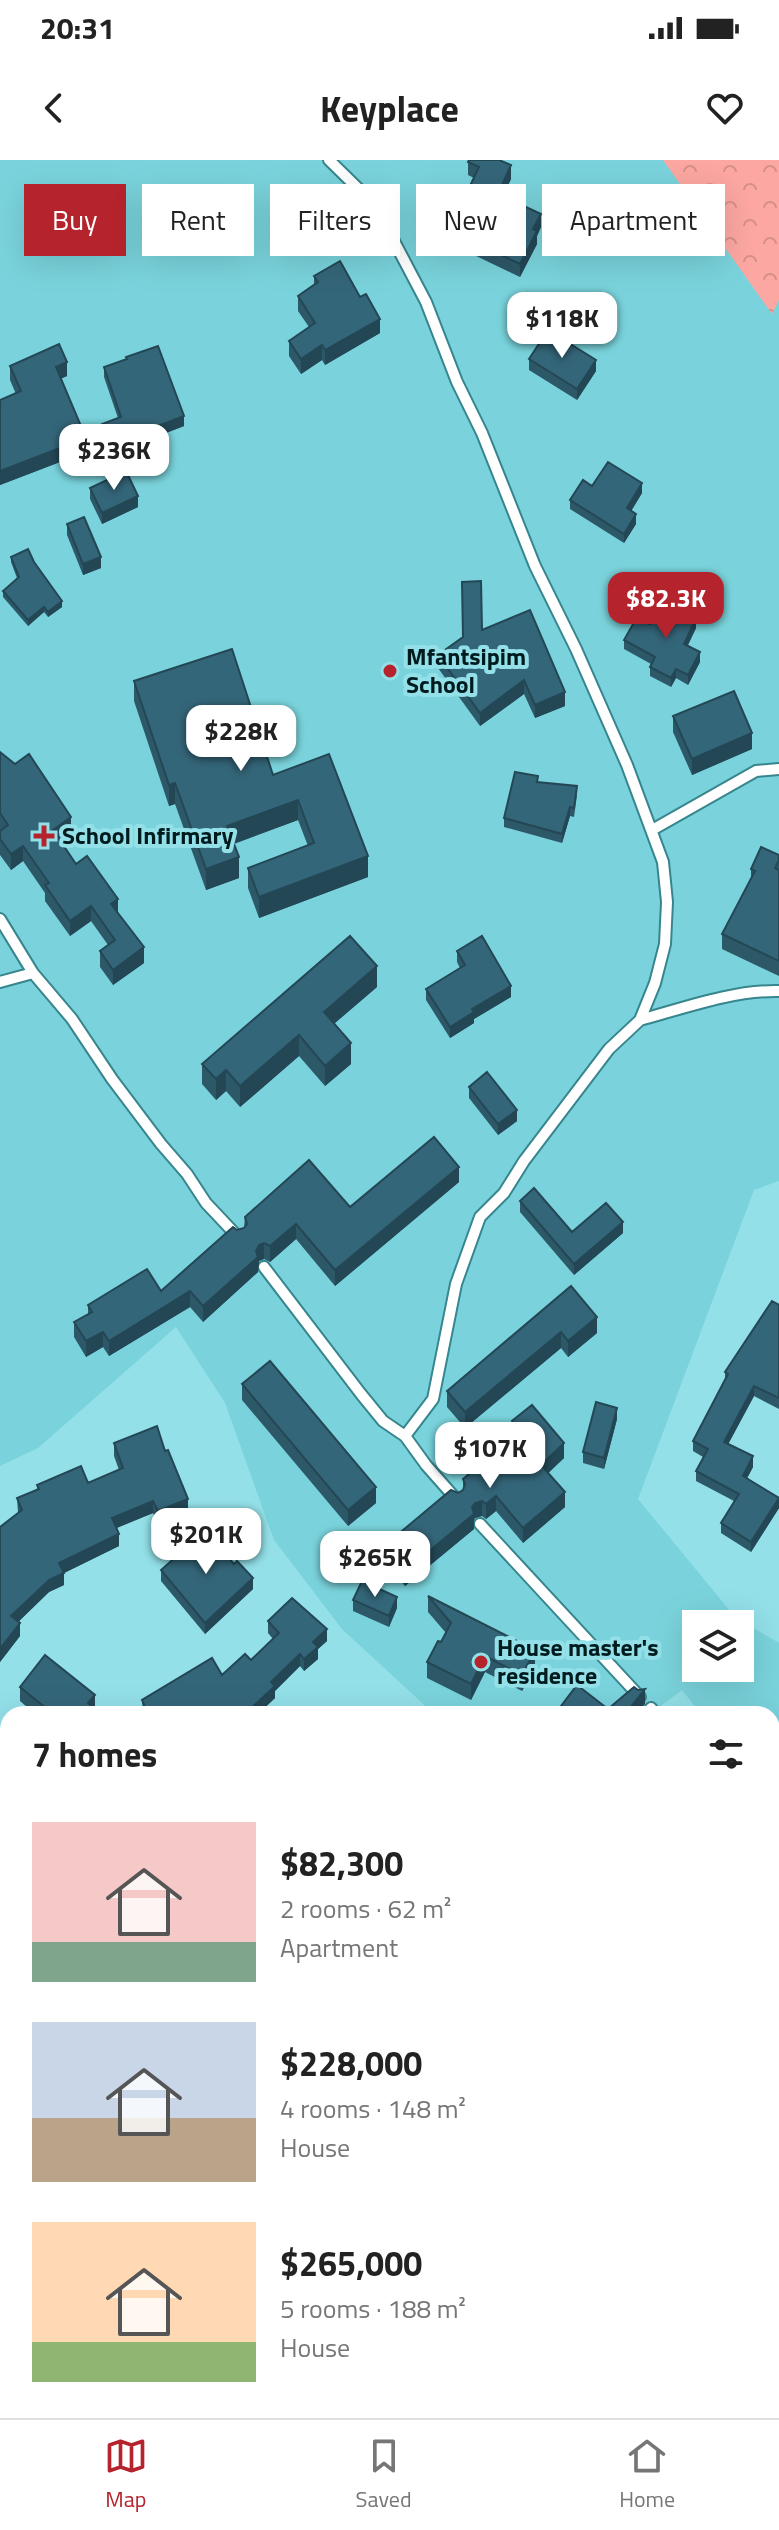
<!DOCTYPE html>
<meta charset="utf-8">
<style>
body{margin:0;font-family:"Titillium Web",sans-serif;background:#f6f6f6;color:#222;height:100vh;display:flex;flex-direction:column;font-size:30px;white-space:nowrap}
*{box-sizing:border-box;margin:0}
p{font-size:26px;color:#767676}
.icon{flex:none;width:44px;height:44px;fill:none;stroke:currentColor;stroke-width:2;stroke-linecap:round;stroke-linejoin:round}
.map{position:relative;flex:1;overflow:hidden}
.details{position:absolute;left:0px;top:1546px;width:780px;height:712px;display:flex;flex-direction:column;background:#fff;border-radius:24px 24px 0 0;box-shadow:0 8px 32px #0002}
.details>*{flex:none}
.hud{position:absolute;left:24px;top:24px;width:732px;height:72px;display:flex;gap:16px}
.tools{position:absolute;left:682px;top:1450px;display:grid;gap:16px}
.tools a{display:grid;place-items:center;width:72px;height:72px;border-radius:0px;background:#fff;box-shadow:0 8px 32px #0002;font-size:40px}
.price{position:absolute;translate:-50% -68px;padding:0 18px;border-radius:16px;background:#fff;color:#222;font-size:26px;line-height:52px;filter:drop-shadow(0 2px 4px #0008)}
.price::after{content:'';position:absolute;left:50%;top:48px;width:24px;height:18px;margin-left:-12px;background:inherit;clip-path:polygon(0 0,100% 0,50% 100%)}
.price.active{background:#b5242c;color:#fff}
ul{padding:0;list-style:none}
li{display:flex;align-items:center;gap:24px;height:200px;padding:0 32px}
li span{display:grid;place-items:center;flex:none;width:224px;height:160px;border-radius:0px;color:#555}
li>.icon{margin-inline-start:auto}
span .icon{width:96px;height:96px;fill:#fffc;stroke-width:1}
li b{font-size:34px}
h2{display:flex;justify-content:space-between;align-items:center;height:96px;padding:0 32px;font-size:34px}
.pill{padding:0 28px;border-radius:0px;background:#fff;box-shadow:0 8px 32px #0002;font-size:28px;line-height:72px}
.pill.active{background:#b5242c;color:#fff}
.status{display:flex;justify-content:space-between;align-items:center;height:56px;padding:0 40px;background:#fff;direction:ltr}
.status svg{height:22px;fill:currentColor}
header{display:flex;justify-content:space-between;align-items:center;height:104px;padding:0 32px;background:#fff;font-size:36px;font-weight:700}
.tab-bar{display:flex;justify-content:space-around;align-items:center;height:112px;border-top:2px solid #e0e0e0;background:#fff;font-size:22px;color:#767676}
.tab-bar a{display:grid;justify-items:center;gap:4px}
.tab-bar .active{color:#b5242c}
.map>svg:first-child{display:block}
</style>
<div class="status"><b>20:31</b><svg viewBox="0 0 49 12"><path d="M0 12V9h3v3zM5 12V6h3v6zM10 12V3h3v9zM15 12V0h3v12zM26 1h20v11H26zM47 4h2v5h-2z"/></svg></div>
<header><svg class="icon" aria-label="back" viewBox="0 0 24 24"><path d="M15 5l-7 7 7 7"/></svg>Keyplace<svg class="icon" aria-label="heart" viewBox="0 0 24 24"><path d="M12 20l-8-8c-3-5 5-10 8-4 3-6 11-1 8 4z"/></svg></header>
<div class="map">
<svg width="779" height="2258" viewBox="0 0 779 2258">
<defs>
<pattern id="forest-crowns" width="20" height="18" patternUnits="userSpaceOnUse" patternTransform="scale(2)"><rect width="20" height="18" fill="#fca7a1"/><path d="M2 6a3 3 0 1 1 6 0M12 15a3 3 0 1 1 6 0" fill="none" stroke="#d68f8a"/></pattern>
</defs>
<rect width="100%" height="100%" fill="#93e0e8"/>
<path fill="#7ad3dc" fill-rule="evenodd" d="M0,0H779V1021L754,1030L638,1339L735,1457L779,1483V1672L772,1671V1554H701L682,1530L650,1554H434L342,1469L274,1380L225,1243L176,1167L38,1288L0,1306ZM696,1464H740V1508H696Z"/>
<path fill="url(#forest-crowns)" d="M663,0H779V140L772,154Z"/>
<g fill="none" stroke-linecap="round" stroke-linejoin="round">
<defs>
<path id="lane" d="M329,0L375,45L426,142L457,222L482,273L535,406L576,489L627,605L663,702L667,742L665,784L655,823L640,860L609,889L524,1001L504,1033L480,1057L456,1124L433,1239L405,1276
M652,670L756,611L779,609
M0,759L33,813L72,859L112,919L161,984L187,1014L206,1043L239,1078
M0,822L33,813
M640,860C684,848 733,830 779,831
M264,1107L361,1234L383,1261L405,1276L426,1305L456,1339
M480,1364L640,1537
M651,1548L656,1554"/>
<path id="street" d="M0,1590L8,1596
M772,1996L779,1979
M405,2250L417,2258
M661,2250L670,2258
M191,2258L203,2250
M299,2258L311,2250"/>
<path id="secondary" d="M772,1693L779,1694
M0,1957L8,1948"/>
</defs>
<use href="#lane" stroke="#37858d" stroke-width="14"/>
<use href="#street" stroke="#37858d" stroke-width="24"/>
<use href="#secondary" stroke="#37858d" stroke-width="32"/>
<use href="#lane" stroke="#fff" stroke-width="10"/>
<use href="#street" stroke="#fff" stroke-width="20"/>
<use href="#secondary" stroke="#bbe1e4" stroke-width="28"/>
</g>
<path fill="#2d5868" d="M468,2L511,19L503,36L541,67L537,76V84L520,117L449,83V70L474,18L468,15Z
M314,116L380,173L325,205L322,200L301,214L289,196V181L309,167L298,151V136L314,125Z
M126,199L184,266L109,295L102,274V264L118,258L104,217V207Z
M529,199L596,211L577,240L529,210Z
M10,206L67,216L61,218L86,292L0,325V240L16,234L10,220Z
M592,326L642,333L631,351L636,364L624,383L570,349V340Z
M90,328L138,347L102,364L90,339Z
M67,364L101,408L83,415L67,375Z
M11,397L34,402L62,447L48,457L44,452L28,466L3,437V431L17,418L11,402Z
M650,464L696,468L688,485L700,502L688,525L676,518L671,527L650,516V507L651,504L624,489V480Z
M482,470L565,546L535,558L524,534L480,566L438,508V495L462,477Z
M134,521L273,615L329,594L368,717L259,758L248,728V708L308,686L298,660L234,684L239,718L206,730L175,644L169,646L134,541Z
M673,556L752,589L692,615L673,572Z
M0,592L71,672L60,680L76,704L118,754L144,803L113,825L100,807V791L108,785L91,761L70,776L45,741V733L23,701L11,710L0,695Z
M538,622L577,635L574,657L570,656L562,683L504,667V658Z
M779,695V816L722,789V774L751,719V709Z
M457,791L511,837L474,859V863L450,878L426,840V829L460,808L457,802Z
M377,827L334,864L351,904L325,926L299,896L240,947L226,931L216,940L202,924V904Z
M469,927L517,961L498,975L469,938Z
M459,1022L335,1126L296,1079L270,1102L264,1099L259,1101L258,1112L203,1162L190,1147L109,1196L103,1187L86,1197L74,1177V1162L88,1154V1145L161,1131L237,1070L244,1068L245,1057L350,1047Z
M520,1041L572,1072L623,1073L574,1115L520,1052Z
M571,1126L597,1173L568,1197L561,1188L465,1268L447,1247V1231Z
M779,1145V1249L754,1236L728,1284L753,1307L747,1318L779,1348L751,1392L721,1373V1363L734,1341L696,1321V1311L703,1297L693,1291V1281L725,1220V1212Z
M242,1224L376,1343L348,1366L242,1240Z
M617,1259L604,1309L583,1303V1292Z
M512,1261L564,1298L548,1313L565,1347L523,1383L496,1351L486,1359L482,1356L475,1358L474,1360V1369L405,1426L384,1401V1386L463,1330V1319L513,1277Z
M114,1283L165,1291L188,1351L158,1364L153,1353L116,1368L119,1386L64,1413V1425L49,1432L18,1462L20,1476L0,1502V1367L18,1353L17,1338L37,1330V1325L88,1323L119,1310L114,1296Z
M234,1404L253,1429L205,1474L161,1421V1410Z
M428,1436L535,1506L522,1531L485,1512L471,1540L427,1518V1502L441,1482L446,1473L428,1452Z
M353,1440L397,1448L389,1467L353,1451Z
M268,1461L327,1481L318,1489V1499L304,1511L300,1506L275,1531V1538L258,1554H143L142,1540L222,1515L251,1500L273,1479L268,1473Z
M20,1527L95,1549L102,1554H35L20,1541Z
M8,1644L0,1914V1653Z
M772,1899L779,1901V1936L772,1934Z
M8,1979V2112L0,2105V1987Z
M50,2250H125L108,2258H53Z
M252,2250H272L262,2258H258Z
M460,2250H471L468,2255Z
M574,2250H632L627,2258H588Z
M695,2250H713L707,2258Z"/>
<path fill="#244755" d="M511,5V19L498,47V34Z
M541,54V67L537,76V84L520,117V104Z
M380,159V173L325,205V190Z
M322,185V200L301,214V199Z
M596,200V211L577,240V229Z
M67,202V216L56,221V207Z
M184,256V266L109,295V285Z
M86,278V292L0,325V311Z
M642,323V333L627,358V348Z
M138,336V347L102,364V353Z
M636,354V364L624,383V374Z
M101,397V408L83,415V404Z
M62,441V447L48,457V452Z
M44,447V452L28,466V460Z
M696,458V468L684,493V484Z
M700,492V502L688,525V515Z
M676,509V518L671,527V518Z
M524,520V534L480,566V553Z
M565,532V546L535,558V545Z
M752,573V589L692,615V599Z
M175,623V644L169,646V625Z
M298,640V660L227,686V666Z
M570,647V656L562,683V674Z
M71,657V672L53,685V670Z
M23,686V701L11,710V694Z
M368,696V717L259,758V737Z
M239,697V718L206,730V709Z
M118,739V754L111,744Z
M91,746V761L70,776V761Z
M144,787V803L113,825V810Z
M377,806V827L324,872V852Z
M511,826V837L474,859V863L450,878V867L472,849Z
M299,875V896L240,947V926Z
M351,883V904L325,926V906Z
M226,910V931L216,940V919Z
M517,950V961L498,975V964Z
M459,1007V1022L335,1126V1110Z
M623,1062V1073L574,1115V1104Z
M296,1064V1079L270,1102V1086Z
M264,1083V1099L259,1101L258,1112L203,1162V1146L256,1091L259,1085Z
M190,1131V1147L109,1196V1181Z
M597,1157V1173L568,1197V1181Z
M103,1172V1187L86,1197V1181Z
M561,1172V1188L465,1268V1252Z
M754,1226V1236L724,1292V1282Z
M617,1248V1259L604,1309V1298Z
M564,1283V1298L541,1320V1305Z
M753,1296V1307L743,1326V1316Z
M376,1327V1343L348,1366V1350Z
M565,1332V1347L523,1383V1368Z
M496,1336V1351L486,1359V1344Z
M779,1338V1348L751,1392V1382Z
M188,1339V1351L158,1364V1351Z
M153,1341V1353L112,1370V1358Z
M482,1341V1356L475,1358L474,1360V1369L405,1426V1411L472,1347L475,1343Z
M119,1374V1386L64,1413V1425L49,1432L11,1469V1456L59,1403Z
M253,1418V1429L205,1474V1463Z
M397,1437V1448L389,1467V1456Z
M20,1463V1476L0,1502V1489Z
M327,1469V1481L318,1489V1499L304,1511V1499L313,1482Z
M535,1490V1506L522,1531V1515Z
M300,1494V1506L275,1531V1538L258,1554H245L271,1522Z
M485,1496V1512L471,1540V1524Z
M645,1529V1544L637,1554H625Z
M95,1535V1549L88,1543Z
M779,1859V1872L772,1890V1877Z
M8,1893V1906L0,1914V1902Z
M779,2177V2190L772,2204V2192Z
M776,2202V2215L772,2221V2209Z
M8,2250H18L10,2258H3V2254Z
M103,2250H125L108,2258H87Z
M260,2250H272L262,2258H260Z
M624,2250H632L627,2258H619Z
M707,2250H713L707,2258Z"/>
<path fill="#346679" stroke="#244755" stroke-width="2" d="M469,0H499L511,5L498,34L541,54L533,69L537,71L520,104L449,70L479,7L468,2Z
M340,101L360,137L366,134L380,159L325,190L322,185L301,199L289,181L315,163L298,136L318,122L314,116Z
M548,170L596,200L577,229L529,199Z
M59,184L67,202L56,207L86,278L0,311V240L21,231L10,206Z
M158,186L184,256L109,285L102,264L121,257L104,207L127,199L126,197Z
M608,302L642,323L627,348L636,354L624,374L570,340L583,320L592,326Z
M126,311L138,336L102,353L90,328Z
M84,357L101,397L83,404L67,364Z
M28,389L34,402L62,441L48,452L44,447L28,460L3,431L19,417L11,397Z
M481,421L482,470L530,450L565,532L535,545L524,520L480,553L438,495L463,477L462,422Z
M661,441L696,458L684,484L700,492L688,515L676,509L671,518L650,507L655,497L624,480L637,457L650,464Z
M232,489L273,615L329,594L368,696L259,737L248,708L314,683L298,640L227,666L239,697L206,709L175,623L169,625L134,521Z
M734,531L752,573L692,599L673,556Z
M0,592L15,604L29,594L71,657L53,670L76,704L87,696L118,739L111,744L144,787L113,810L100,791L115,780L91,746L70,761L45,725L49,723L23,686L11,694L0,679V671L8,665L0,653Z
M515,612L538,616L537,622L577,626L574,648L570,647L562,674L504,658Z
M761,687L779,695V700L775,708L779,710V801L722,774L755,711L751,709Z
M350,776L377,806L324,852L351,883L325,906L299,875L240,926L226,910L216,919L202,904Z
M482,776L511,826L472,849L474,852L450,867L426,829L465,805L457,791Z
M487,912L517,950L498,964L469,927Z
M434,977L459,1007L335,1110L296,1064L270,1086L264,1083L259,1085L256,1091L258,1097L203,1146L190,1131L109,1181L103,1172L86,1181L74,1162L92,1152L88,1145L147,1109L161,1131L233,1067L237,1070L244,1068L247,1064L245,1057L309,1000L350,1047Z
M534,1028L572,1072L606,1043L623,1062L574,1104L520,1041Z
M571,1126L597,1157L568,1181L561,1172L465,1252L447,1231Z
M772,1141L779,1145V1238L754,1226L724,1282L753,1296L743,1316L779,1338L751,1382L721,1363L739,1334L696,1311L708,1289L693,1281L728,1214L725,1212Z
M270,1201L376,1327L348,1350L242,1224Z
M596,1242L617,1248L604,1298L583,1292Z
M532,1245L564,1283L541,1305L565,1332L523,1368L496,1336L486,1344L482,1341L475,1343L472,1347L474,1354L405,1411L384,1386L451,1330L458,1333L463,1330L465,1324L463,1319L520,1271L512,1261Z
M157,1266L165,1291L168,1290L188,1339L158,1351L153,1341L112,1358L119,1374L59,1403L64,1413L49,1420L11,1456L20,1463L0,1489V1367L22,1350L17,1338L39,1329L37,1325L81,1306L88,1323L123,1308L114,1283Z
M205,1371L234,1404L237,1401L253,1418L205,1463L161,1410Z
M362,1421L397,1437L389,1456L353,1440Z
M428,1436L535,1490L522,1515L485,1496L471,1524L427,1502L438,1481L441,1482L451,1463Z
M292,1438L327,1469L313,1482L318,1487L304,1499L300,1494L271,1522L275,1526L245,1554H148L142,1540L212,1498L222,1515L245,1494L251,1500L279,1473L268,1461Z
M45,1495L95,1535L88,1543L102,1554H53L20,1527Z
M577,1525L608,1549L634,1527L638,1530L645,1529L625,1554H555Z
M8,1644V1893L0,1902V1691L7,1683L0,1678V1653Z
M772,1752L779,1754V1859L772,1877Z
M772,1899L779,1901V1923L772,1921Z
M8,1979V2097L0,2089V1987Z
M779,2057V2177L772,2192V2067L774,2068Z
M8,2180V2250L3,2254L0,2251V2188Z
M54,2250H103L87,2258H58Z
M335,2250H348L357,2258H326Z
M507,2250H534L545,2258H504Z
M597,2250H624L619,2258H610Z"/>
<g fill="#b5242c" stroke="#93e0e8" stroke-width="3">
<circle cx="390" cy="511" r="8"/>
<path d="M40 664h8v8h8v8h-8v8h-8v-8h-8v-8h8z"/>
<circle cx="481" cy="1502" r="8"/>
</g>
<g text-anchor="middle" stroke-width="8" stroke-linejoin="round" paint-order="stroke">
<g font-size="24" font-weight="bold" fill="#001b1e" stroke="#93e0e8" text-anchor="start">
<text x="406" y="505">Mfantsipim<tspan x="406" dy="28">School</tspan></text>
<text x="62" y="684">School Infirmary</text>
<text x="497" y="1496">House master's<tspan x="497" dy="28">residence</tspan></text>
</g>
</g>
</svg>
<div class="tools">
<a><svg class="icon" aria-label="layers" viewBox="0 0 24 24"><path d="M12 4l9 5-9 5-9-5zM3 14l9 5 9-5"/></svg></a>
</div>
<b class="price" style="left:562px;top:200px">$118K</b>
<b class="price" style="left:114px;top:332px">$236K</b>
<b class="price active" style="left:666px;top:480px">$82.3K</b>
<b class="price" style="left:241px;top:613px">$228K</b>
<b class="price" style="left:490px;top:1330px">$107K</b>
<b class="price" style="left:206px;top:1416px">$201K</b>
<b class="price" style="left:375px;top:1439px">$265K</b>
<div class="hud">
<a class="pill active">Buy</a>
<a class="pill">Rent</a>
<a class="pill">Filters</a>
<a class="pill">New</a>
<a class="pill">Apartment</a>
</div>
<section class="details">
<h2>7 homes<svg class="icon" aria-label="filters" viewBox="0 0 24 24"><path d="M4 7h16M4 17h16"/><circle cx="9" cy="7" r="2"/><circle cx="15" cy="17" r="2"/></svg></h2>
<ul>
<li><span style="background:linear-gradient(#f6c9c9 75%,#7fa58c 0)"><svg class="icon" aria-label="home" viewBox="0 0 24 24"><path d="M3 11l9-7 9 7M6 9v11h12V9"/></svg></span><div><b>$82,300</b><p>2 rooms · 62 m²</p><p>Apartment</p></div></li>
<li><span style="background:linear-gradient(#c9d6e8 60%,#b9a48a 0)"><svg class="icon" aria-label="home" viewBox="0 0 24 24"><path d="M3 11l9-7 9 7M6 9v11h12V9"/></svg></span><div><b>$228,000</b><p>4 rooms · 148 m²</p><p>House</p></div></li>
<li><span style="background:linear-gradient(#ffd9b3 75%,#8fb573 0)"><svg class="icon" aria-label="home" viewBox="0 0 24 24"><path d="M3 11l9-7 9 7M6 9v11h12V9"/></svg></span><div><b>$265,000</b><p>5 rooms · 188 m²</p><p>House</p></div></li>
</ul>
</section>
</div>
<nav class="tab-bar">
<a class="active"><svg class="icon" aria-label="map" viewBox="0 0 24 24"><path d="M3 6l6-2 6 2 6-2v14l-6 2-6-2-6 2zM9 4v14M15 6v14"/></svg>Map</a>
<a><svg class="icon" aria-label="saved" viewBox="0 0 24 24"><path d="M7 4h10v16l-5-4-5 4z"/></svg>Saved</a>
<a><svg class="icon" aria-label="home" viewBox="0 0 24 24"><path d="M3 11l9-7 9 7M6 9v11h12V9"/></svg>Home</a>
</nav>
